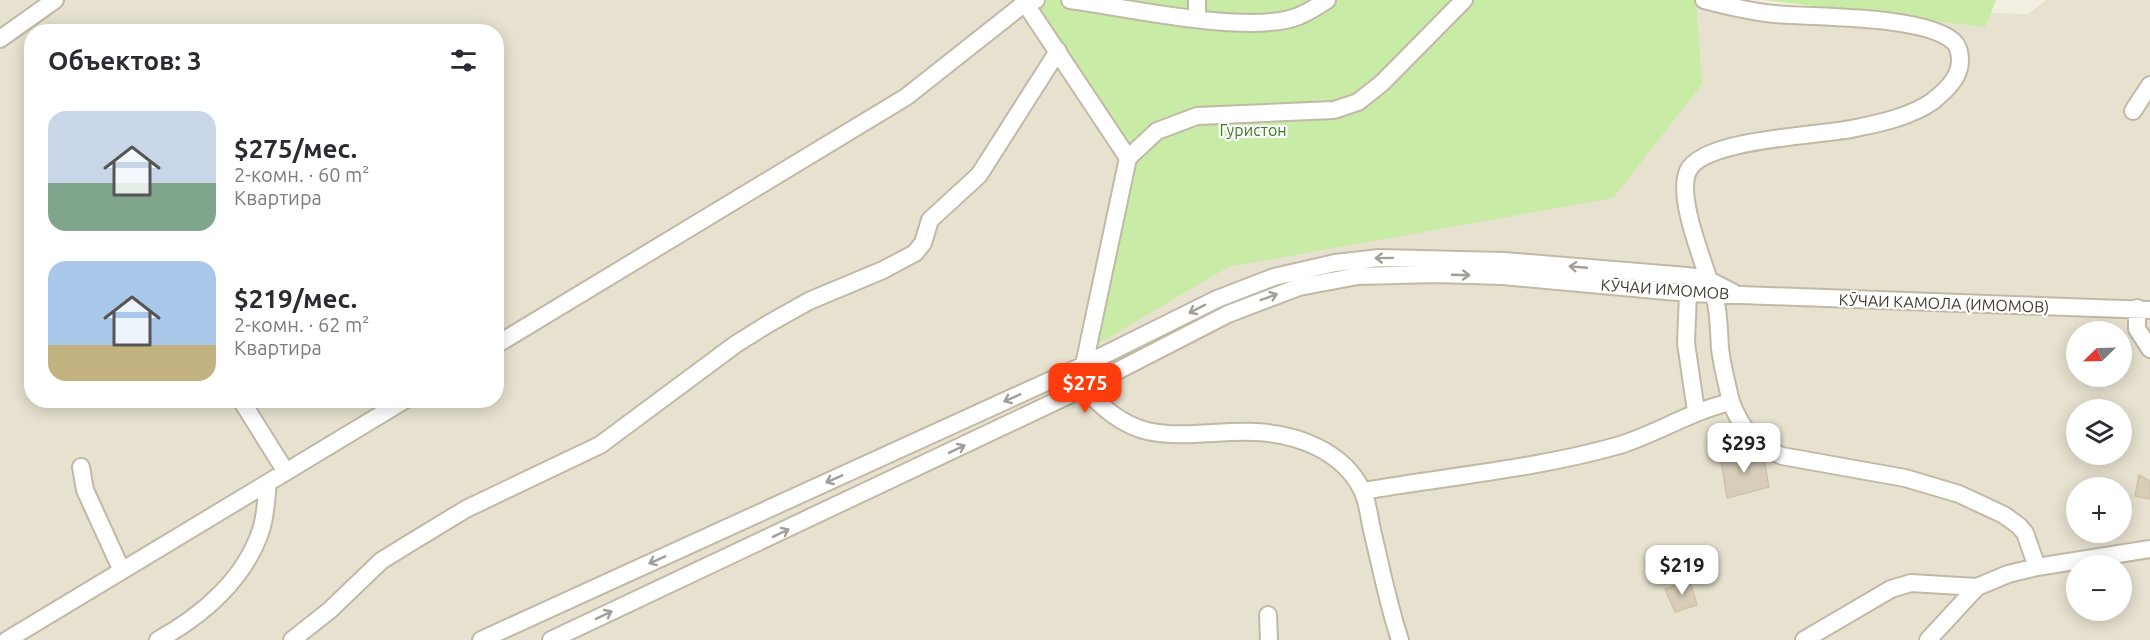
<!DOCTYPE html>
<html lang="ru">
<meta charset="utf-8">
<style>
body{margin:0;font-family:Ubuntu,sans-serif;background:#f2f2f3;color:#2b2b33;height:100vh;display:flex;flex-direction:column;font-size:22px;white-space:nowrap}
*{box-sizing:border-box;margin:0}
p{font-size:20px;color:#7c7c81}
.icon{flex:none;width:33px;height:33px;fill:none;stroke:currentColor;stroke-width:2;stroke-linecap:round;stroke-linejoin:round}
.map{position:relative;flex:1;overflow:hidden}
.panel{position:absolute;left:24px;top:24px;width:480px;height:384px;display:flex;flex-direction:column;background:#fff;border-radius:24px;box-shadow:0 3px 15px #0003}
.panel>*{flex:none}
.needle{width:39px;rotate:247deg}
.controls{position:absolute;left:2066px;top:321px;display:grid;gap:12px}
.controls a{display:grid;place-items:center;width:66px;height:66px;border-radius:50%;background:#fff;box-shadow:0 3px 15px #0003;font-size:30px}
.price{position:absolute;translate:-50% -51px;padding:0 14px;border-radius:12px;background:#fff;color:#222;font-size:20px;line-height:39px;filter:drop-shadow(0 2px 3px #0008)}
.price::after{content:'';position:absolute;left:50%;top:36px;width:18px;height:14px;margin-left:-9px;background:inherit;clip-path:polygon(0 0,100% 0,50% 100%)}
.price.current{background:#ff3d0c;color:#fff}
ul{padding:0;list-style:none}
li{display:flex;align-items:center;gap:18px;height:150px;padding:0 24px}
li span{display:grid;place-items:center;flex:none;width:168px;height:120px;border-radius:18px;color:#555}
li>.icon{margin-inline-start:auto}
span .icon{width:72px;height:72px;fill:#fffc;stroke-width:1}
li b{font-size:26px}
h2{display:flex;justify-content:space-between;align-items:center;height:72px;padding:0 24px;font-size:26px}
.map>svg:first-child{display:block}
</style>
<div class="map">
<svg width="2150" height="640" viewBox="0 0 2150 640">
<rect width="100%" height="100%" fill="#f2eee1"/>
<path fill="#e7e1cf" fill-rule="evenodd" d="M0,0H1486L2029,14L2046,0H2150V640H0ZM32,32H496V400H32ZM2076,332H2121V376H2076ZM2076,410H2121V454H2076ZM2076,488H2121V532H2076ZM2076,566H2121V610H2076Z"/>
<path fill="#c8eba5" d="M1024,0H1696L1702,84L1613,198L1228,267L1091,348L1122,151Z
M1764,0H1996L1985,27Z"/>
<path fill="#d8cdb9" stroke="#d0c3a8" stroke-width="1.5" d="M1753,452L1764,459L1769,487L1727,498L1721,460Z
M2139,475L2150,481V499L2135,496Z
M1690,581L1697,605L1675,612L1665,589Z"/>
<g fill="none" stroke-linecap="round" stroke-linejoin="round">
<defs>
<path id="minor" d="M1036,0L1025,3L1128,158L1084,365V388C1102,407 1120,424 1147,431C1183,439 1219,430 1256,432C1297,434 1343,451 1362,490C1368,502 1369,517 1372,530C1381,567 1388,604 1400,640
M1070,0C1125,7 1250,36 1299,16C1308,12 1318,6 1327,0
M1197,0V18
M1704,0C1727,6 1751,12 1775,14C1816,18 1923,15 1953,41C1959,46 1960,53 1960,61C1960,78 1945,91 1933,101C1912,116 1881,123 1856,128C1822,136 1703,138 1688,171C1675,200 1709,273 1716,303C1719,318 1719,333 1720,348C1722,366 1727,384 1731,402
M0,39L55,0
M2133,111L2150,85
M1128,158L1157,131L1197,116L1334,110L1358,102L1382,83L1464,0
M1688,293L1686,343L1696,411
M2137,308V329L2150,349
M496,345L906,97L1025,3L1023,0
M241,400L286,472
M81,467L85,490L122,571
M1363,491C1449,476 1536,469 1620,445C1658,433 1691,411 1731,402C1742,430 1754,445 1782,456L1905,478L1959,494L2004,515L2019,526L2025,533L2037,567L2150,549
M1268,615L1269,640
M7,640L405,400
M158,640C202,616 245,579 261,530C266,515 266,498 268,483
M292,640L330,610L381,561L410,543L466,509L600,445L736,344L768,324L809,301L883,270L915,253L923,243L930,220L979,175L1058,51
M481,640L1084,365L1217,299L1274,277L1335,263L1379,258L1504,261L1687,276L1707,279L1734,293
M551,640L1084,388L1228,314L1299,287L1358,276L1436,274L1503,276L1688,293L2150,310
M1804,640L1891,589L1911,583L1977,587
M1928,640L1977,587L2008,574L2037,567"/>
</defs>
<use href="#minor" stroke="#c1b9a6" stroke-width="20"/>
<use href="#minor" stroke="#fff" stroke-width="16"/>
</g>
<defs><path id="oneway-shaft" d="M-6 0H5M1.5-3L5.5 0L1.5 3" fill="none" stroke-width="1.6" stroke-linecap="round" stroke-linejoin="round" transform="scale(1.5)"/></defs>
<g stroke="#a29e98">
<use href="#oneway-shaft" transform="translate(1384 258) rotate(179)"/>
<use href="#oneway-shaft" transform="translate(1578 267) rotate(-175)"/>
<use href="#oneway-shaft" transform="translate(1461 275) rotate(2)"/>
<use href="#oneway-shaft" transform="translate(1269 297) rotate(-20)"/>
<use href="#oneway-shaft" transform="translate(1197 309) rotate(153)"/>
<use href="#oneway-shaft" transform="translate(1012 398) rotate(156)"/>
<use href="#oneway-shaft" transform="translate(957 449) rotate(-26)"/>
<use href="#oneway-shaft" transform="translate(834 479) rotate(156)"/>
<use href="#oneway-shaft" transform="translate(781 533) rotate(-26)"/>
<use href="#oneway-shaft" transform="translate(657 560) rotate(156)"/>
<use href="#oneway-shaft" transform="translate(604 615) rotate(-25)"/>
</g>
<g text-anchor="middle" stroke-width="4.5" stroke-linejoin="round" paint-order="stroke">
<g font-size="16" fill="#3e7a21" stroke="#fff">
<text x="1253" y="136">Гуристон</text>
</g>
<g font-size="16" fill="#443e32" stroke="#fff">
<text transform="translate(1665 289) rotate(4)" y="6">КӮЧАИ ИМОМОВ</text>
<text transform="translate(1944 303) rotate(2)" y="6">КӮЧАИ КАМОЛА (ИМОМОВ)</text>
</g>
</g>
</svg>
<div class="controls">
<a><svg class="needle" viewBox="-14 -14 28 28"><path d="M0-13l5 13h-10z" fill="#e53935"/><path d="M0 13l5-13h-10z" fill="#7c7c81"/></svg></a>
<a><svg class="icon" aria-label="layers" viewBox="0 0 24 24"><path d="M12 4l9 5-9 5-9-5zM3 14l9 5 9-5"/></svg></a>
<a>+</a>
<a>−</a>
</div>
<b class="price current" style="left:1085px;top:414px">$275</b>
<b class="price" style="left:1744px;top:474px">$293</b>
<b class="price" style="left:1682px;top:596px">$219</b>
<section class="panel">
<h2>Объектов: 3<svg class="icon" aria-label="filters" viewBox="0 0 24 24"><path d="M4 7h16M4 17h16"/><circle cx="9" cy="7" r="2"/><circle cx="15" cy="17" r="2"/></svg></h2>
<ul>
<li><span style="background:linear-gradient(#c9d6e8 60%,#7fa58c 0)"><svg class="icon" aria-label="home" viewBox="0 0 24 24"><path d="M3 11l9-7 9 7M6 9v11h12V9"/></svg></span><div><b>$275/мес.</b><p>2-комн. · 60 m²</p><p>Квартира</p></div></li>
<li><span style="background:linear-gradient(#a9c7e8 70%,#c2b280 0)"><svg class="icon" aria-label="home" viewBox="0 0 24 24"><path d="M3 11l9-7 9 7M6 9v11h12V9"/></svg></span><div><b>$219/мес.</b><p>2-комн. · 62 m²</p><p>Квартира</p></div></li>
</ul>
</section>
</div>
